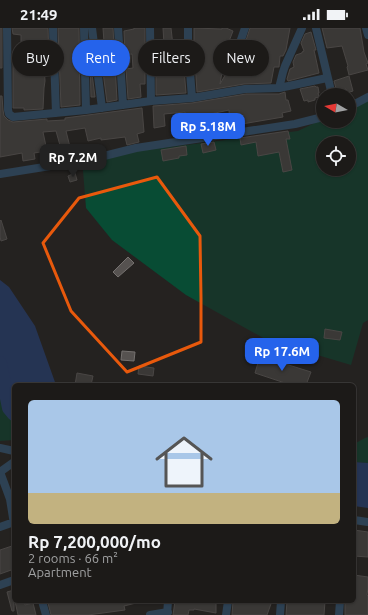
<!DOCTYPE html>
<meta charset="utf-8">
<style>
body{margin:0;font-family:Ubuntu,sans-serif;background:#292725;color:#f1f3f6;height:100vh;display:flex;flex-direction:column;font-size:15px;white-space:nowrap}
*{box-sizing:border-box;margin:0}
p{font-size:13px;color:#a0a1a2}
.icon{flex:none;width:22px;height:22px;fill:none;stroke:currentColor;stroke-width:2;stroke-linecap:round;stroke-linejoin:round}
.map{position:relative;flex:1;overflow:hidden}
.sheet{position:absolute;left:12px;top:355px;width:344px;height:220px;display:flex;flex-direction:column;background:#1c1a18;border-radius:6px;box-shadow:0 1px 3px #0004,0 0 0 1px #3a3837}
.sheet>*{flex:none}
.top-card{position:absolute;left:12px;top:12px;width:344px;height:36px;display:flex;gap:8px}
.needle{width:26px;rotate:279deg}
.tools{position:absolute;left:316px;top:60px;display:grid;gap:8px}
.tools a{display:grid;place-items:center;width:40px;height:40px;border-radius:50%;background:#1c1a18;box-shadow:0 1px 3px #0004,0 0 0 1px #3a3837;font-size:20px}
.price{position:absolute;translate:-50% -34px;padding:0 9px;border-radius:8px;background:#2563eb;color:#fff;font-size:13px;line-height:26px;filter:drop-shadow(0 1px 2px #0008)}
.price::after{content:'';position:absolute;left:50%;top:24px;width:12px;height:9px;margin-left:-6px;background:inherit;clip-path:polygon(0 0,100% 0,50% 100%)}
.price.current{background:#222;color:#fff}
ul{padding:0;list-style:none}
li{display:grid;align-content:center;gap:8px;height:212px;padding:0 16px}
li span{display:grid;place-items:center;height:124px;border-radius:6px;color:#555}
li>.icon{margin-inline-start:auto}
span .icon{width:72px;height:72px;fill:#fffc;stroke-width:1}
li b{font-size:17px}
.pill{padding:0 14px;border-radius:18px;background:#1c1a18;box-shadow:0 1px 3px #0004,0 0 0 1px #3a3837;font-size:14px;line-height:36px}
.pill.current{background:#2563eb;color:#fff}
.status{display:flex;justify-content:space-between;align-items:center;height:28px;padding:0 20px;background:#1c1a18;direction:ltr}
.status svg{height:11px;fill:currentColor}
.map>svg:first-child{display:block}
</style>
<div class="status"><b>21:49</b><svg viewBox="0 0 49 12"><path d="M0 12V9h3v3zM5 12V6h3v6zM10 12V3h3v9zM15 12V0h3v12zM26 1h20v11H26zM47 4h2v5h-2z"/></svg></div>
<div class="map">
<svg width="368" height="587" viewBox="0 0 368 587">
<rect width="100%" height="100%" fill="#252220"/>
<path fill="#084c34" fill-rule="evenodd" d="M368,69V292L363,295L351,337L267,312L186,267L112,212L86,180L82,130L298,103L323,91V93H349V78ZM323,115H349V141H323Z
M0,361L14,391V412L0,413Z
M368,409V435L354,434V416L365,410Z"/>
<path fill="#274991" d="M0,252L9,259L35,298L56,357H14V391L0,361Z
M354,434L368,435V480L354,478Z"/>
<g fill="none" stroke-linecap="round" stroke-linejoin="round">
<path stroke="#274991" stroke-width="14" d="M0,335L9,380L14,386"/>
</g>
<path fill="#565250" stroke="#75716f" d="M0,0H2V40H0Z
M12,0H48L49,32L44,33V36L45,53L44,60L43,81L24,82V80H13V30L21,29V7L13,6Z
M58,0H79L80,77L61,79Z
M103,0H113L117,72L107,74L99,14H104Z
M134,0H145V56H140L141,69L128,71L126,41L133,40L132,26L125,27L124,3L134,1Z
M163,0H171L173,18L182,17L186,65L156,67V17L164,16Z
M194,0L222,1V0H226L233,3L226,21L220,56L231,37H235L239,34L250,0H290L286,22L283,28H280L279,39H274L271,55L244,56L197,64L194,18Z
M322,0H360L364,24L368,35L366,36L368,42L349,47L347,39L348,38L342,18L327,20Z
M311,4L316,22H314L319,45L288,53L287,51L290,41L294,39L293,34L296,27L302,25V24L304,23L301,15L305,6Z
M90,30L95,69H91Z
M349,48L353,63L347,65L346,61L337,64L334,53Z
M315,58L316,59H318L319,65H318L319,69L315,70V72L308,74V72L304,73L300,61Z
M285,64L286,72H288L291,83L282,85L283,89L242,96L230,97L229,82L206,87L207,95L187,99L185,84L164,86L165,98L154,100L153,78L192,75L246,66H279Z
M0,68H2L3,82L4,88L8,92L13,94L47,91V93L65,92V90L142,80L144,104L137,106L139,114L127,117L125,109L101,112V110L88,113L85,100L66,103L70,119L61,121L56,103L43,104L47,123L34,125L35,131L23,133L22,125L0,129Z
M288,103L290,111H286L292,142L283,144L279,124L258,128L256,114L241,117L240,110Z
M214,114L216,122L203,125L201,116Z
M186,118L187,127L179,128V130L163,133L161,122Z
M75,145L77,152L70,154L68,148Z
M1,192L7,211L1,213L0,209V193Z
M128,229L134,235L118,249L113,244Z
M325,301L342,304L340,312L324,310Z
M122,323L135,324L134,333L121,332Z
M260,328L311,344L306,357H291L255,345Z
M139,338L154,340L153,348L138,346Z
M77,345L93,348L91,357H75Z
M354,502L368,504V529L354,528Z
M12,518L14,525V541L0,546V522Z
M354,547L368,549V560L367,567L368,568V587H345V573H354Z
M14,562V583H12L7,564Z
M15,573H24L25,577L33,575L36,587H18Z
M56,573H136V575L124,578L125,582L88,587H51L48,575Z
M175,573H216V585L194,581V582H189L188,587H173Z
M233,573H272L267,587H232Z
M287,573H325L324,587H286Z"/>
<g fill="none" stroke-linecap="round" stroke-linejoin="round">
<path stroke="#386790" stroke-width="8" d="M7,0L8,82L9,86L13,89L86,82L151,73L192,70L245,61L279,60L327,50
M53,0L56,85
M84,0L86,82
M92,0L102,80
M118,0L123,77
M150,0L151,73
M188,0V18L192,70
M316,0L332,67
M366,0L368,7
M234,32L245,0
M279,60L283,44L285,38L302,0
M349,79L368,69
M0,146L88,132L136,120L295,96L323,89
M0,420L14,423
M14,434L0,444L10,471L14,496
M354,492L368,494
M0,499L14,494
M0,557L14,552
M42,573L46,587
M150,587L168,584
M167,587L168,573
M226,587L228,573
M280,587L281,573
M339,587L340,573"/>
</g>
<path d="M0 0H368V587H0ZM157,149L200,208L201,270V314L127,344L71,283L43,215L79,170Z" fill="#252220" fill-opacity=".55" fill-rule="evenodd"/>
<path fill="none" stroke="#e8590c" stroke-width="3" stroke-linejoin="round" d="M157,149L200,208L201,270V314L127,344L71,283L43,215L79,170Z"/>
</svg>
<div class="tools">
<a><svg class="needle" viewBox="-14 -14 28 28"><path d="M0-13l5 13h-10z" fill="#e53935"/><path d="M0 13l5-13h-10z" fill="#a0a1a2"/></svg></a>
<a><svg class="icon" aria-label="locate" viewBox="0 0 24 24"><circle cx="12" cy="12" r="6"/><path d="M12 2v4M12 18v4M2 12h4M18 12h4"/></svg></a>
</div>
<b class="price" style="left:208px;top:119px">Rp 5.18M</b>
<b class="price current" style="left:73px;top:150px">Rp 7.2M</b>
<b class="price" style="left:282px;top:344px">Rp 17.6M</b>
<div class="top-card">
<a class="pill">Buy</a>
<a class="pill current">Rent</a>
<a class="pill">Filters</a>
<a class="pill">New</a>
</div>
<section class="sheet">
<ul>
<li><span style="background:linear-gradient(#a9c7e8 75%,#c2b280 0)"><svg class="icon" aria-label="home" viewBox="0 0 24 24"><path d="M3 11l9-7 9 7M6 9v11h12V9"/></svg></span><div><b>Rp 7,200,000/mo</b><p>2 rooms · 66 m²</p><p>Apartment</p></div></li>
</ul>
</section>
</div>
